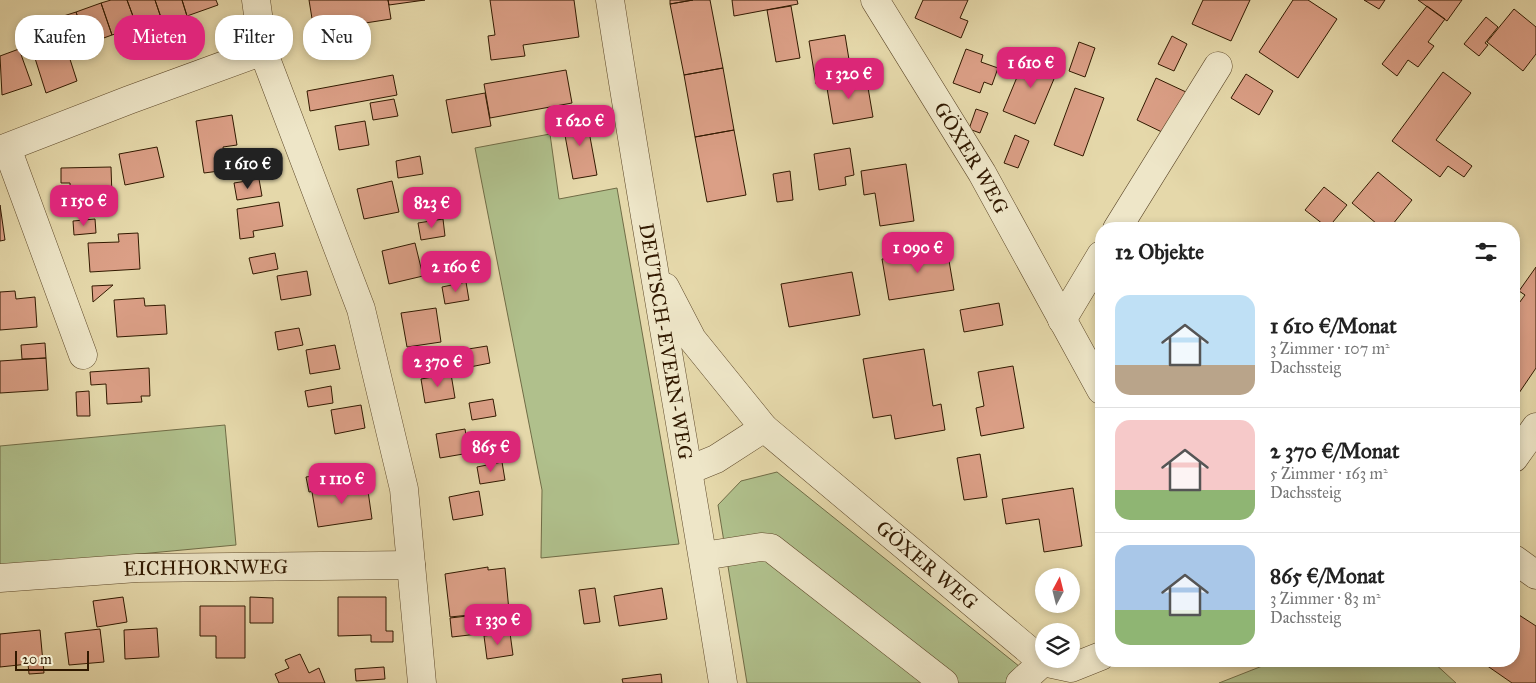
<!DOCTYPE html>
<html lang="de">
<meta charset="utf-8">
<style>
body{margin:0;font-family:"IM FELL Great Primer",serif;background:#f6f6f6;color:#222;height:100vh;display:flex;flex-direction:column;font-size:19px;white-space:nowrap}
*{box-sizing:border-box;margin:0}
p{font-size:16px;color:#767676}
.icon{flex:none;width:28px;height:28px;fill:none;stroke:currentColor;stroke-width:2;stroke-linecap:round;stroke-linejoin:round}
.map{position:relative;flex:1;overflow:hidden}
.drawer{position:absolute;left:1095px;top:222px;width:425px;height:445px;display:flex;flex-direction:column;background:#fff;border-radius:20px;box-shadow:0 2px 8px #0003}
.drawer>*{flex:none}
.top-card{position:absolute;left:15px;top:15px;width:475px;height:45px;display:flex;gap:10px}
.needle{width:32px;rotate:7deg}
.controls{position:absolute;left:1035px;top:568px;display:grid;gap:10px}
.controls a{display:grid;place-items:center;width:45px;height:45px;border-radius:50%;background:#fff;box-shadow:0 2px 8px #0003;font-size:25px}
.scale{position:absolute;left:15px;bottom:12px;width:74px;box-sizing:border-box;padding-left:5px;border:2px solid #311900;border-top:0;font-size:14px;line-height:18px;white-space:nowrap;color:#311900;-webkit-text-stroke:4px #eee6c8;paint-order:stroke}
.price{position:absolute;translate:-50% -42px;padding:0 11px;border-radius:10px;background:#db2777;color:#fff;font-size:16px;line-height:32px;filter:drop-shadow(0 1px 2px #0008)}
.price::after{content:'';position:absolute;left:50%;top:30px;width:15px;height:11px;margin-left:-8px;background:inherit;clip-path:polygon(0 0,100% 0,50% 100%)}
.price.on{background:#222;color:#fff}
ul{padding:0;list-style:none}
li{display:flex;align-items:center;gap:15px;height:125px;padding:0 20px}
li+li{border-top:1px solid #e0e0e0}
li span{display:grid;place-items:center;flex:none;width:140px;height:100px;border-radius:15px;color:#555}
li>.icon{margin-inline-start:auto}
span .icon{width:60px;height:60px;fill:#fffc;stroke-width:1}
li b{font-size:21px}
h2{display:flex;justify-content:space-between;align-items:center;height:60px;padding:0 20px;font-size:21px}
.pill{padding:0 18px;border-radius:20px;background:#fff;box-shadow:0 2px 8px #0003;font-size:18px;line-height:45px}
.pill.on{background:#db2777;color:#fff}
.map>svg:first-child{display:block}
</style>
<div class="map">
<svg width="1536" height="683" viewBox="0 0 1536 683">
<rect width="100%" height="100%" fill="#e5d8aa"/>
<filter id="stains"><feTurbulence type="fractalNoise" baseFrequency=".004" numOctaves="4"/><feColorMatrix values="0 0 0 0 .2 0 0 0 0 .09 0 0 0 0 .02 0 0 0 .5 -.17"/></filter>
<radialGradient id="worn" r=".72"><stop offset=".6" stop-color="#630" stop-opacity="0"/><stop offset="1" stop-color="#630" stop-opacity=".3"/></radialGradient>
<path fill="#b0c08c" stroke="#706c46" d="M550,134L559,199L617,188L679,544L541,558L542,490L475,148Z
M225,425L236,545L0,567V446Z
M777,472L1040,683H747L718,505L741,481Z
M1275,661H1432L1456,683H1219Z"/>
<path fill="#db9f86" stroke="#311900" d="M111,0H127L137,27L112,35L101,3Z
M127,0H155L161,18L137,27Z
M155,0H182L187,16L163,23Z
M182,0H216L218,5L187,16Z
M309,0H388L391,19L314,31Z
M388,0H425L389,5Z
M490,0H574L579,37L523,45L525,56L491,60L488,36L495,35Z
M670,0H693L670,4Z
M693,0H710L723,68L684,75L670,4Z
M732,0H797L798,4L734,16Z
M923,0H968L960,18L968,21L961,38L915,18Z
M1203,0H1250L1231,41L1192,24Z
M1293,0H1308L1337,19L1298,78L1259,52Z
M1364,0H1385L1379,9Z
M1418,0H1462L1447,21Z
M101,3L112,35L87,44L76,12Z
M791,6L800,58L776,62L767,10Z
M1427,6L1445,19L1428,42L1434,46L1418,67L1408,60L1397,76L1382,64Z
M1514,9L1536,27V54L1523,71L1487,42Z
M76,12L87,44L62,52L51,20Z
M1486,17L1498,27L1485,43L1488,45L1479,56L1464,44Z
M845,35L852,78L816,84L809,41Z
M1172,36L1187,44L1174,71L1158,64Z
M1079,42L1095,48L1085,77L1069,71Z
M59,43L62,52L67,50L77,81L46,93L33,52Z
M19,49L32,85L2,95L0,56Z
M966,49L983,55L981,62L998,68L992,85L984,82L980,93L953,83Z
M1027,53L1059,67L1035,124L1003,111Z
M723,68L734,130L695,137L684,75Z
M566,70L572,103L490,118L484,84Z
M1443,72L1471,93L1436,140L1472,166L1464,177L1448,166L1440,177L1392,141Z
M1246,74L1273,91L1259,115L1231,98Z
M393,75L397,95L310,111L307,91Z
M866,76L873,117L833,124L826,82Z
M1156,78L1186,92L1166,134L1137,120Z
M1075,88L1104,98L1083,156L1054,145Z
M485,93L491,126L452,133L446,100Z
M394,99L398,116L373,120L370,103Z
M976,109L988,113L980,133L969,129Z
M232,115L237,145L223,147L227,170L204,173L196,121Z
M586,115L597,175L573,179L562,119Z
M365,121L369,145L339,150L335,126Z
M734,130L746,195L707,202L695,137Z
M1015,135L1029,141L1018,168L1004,163Z
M157,147L164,177L125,185L119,154Z
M850,148L854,175L845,177L846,185L819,190L814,154Z
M420,156L423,174L398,178L396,161Z
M906,164L914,221L880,226L875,193L864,195L861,171Z
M111,167L112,196L82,197L83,201L71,202L70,183H61V168Z
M790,171L793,200L777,202L773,174Z
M1378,172L1412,200L1389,229H1383L1352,203Z
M259,179L262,196L237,200L234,183Z
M392,181L399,212L364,219L357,189Z
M1324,187L1347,205L1328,228L1305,210Z
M279,202L283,226L253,231L254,237L240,239L237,209Z
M0,205L5,240L0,241Z
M95,219L96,233L74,235L73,221Z
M443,219L445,236L421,240L418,223Z
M138,233L140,269L90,272L88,243L119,242L118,234Z
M415,243L423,276L389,284L382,251Z
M947,249L954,290L889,300L882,259Z
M275,253L278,269L253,274L249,258Z
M1536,267V368L1519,393L1514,389V310L1525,295L1519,291Z
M307,271L311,295L281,300L277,276Z
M852,272L860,315L789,327L781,284Z
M466,282L469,300L445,304L442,287Z
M113,285L93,302L92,286Z
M15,291L16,299L35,297L37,327L0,330V292Z
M144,298L145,306L165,305L167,334L117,337L114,300Z
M999,303L1003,325L964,332L960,310Z
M436,308L441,342L407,347L401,313Z
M299,328L303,345L278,350L275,332Z
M45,343L46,358L22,359L21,345Z
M335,345L340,369L310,374L306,350Z
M487,346L490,363L465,368L462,350Z
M924,349L933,406L941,404L945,430L895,439L891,415L873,418L863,359Z
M46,358L48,390L0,393V361Z
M1013,366L1024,428L981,436L976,408L984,406L978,372Z
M149,368L150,396H141L142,402L107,404L106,384L91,385L90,372Z
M451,374L455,398L425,403L421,379Z
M331,386L333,403L308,407L305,391Z
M89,391L90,416H77L76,392Z
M493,399L496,416L472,420L469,403Z
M361,405L365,428L335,434L331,410Z
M465,429L469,453L440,458L436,434Z
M980,454L987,497L964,500L957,458Z
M502,462L505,480L480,484L477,467Z
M331,473L333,488L309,492L306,477Z
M367,484L372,519L318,527L312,492Z
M1073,488L1082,546L1044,552L1039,519L1006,524L1002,499Z
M479,491L483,515L453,520L449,497Z
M488,567V570L505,568L509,611L450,617L445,574Z
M595,588L600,622L584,624L579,590Z
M662,588L667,619L619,626L614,596Z
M123,597L127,622L97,627L93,601Z
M250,597L273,598V623H250Z
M338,597H386V631H393V642H371V635L338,636Z
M200,606H245V658H216V636H200Z
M476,615L478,634L452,637L450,618Z
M1519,615L1536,626V683H1512L1486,665L1488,661H1514V624Z
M157,628L159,657L125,659L124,630Z
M100,629L104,662L69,665L65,633Z
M40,630L44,673L29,674L28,664L0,667V634Z
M510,633L513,655L487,659L484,636Z
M300,654L309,673L319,668L325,683H279L275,674L289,668L285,660Z
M384,667L385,679L356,681L355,669Z
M661,674L662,683H623L622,679Z"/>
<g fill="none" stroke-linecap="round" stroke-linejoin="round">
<defs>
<g id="minor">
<path d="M256,0L263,51L361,309L404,489L422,683"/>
<path id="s1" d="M610,0C645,228 687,455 723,683"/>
<path id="s2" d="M875,0L982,173L1101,390"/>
<path d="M7,148L83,355"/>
<path d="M0,150L129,100L263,51"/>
<path d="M1117,229L1218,66"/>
<path id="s3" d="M665,287L692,339L764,428L1043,662L1071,668L1101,656"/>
<path d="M1062,320L1101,255"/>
<path d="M1514,458L1536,427"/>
<path d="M689,470L716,459L764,428"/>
<path d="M703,556L761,547L771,548L944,683"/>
<path d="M1514,559L1536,575"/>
<path id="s4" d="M0,578L137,568L411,565"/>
<path d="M1020,683L1043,662"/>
</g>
</defs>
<use href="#minor" stroke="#5e492a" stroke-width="29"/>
<use href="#minor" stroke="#eee6c8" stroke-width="28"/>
</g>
<g text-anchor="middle" stroke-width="4" stroke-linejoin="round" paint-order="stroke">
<g font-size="20" fill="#311900" stroke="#eee6c8">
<text dy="7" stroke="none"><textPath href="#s2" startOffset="185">GÖXER WEG</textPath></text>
<text dy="7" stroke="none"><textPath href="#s1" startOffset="346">DEUTSCH-EVERN-WEG</textPath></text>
<text dy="7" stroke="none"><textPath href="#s3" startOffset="386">GÖXER WEG</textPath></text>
<text dy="7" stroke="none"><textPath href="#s4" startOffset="206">EICHHORNWEG</textPath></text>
</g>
</g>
<rect width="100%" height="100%" filter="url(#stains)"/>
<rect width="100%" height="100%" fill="url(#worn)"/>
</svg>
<div class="controls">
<a><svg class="needle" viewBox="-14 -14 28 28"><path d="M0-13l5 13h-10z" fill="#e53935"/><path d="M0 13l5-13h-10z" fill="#767676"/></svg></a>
<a><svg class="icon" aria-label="layers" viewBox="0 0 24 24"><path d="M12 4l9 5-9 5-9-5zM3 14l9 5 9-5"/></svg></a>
</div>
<div class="scale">20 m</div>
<b class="price" style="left:1031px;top:89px">1 610 €</b>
<b class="price" style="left:849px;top:100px">1 320 €</b>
<b class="price" style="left:580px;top:147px">1 620 €</b>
<b class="price on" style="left:248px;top:190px">1 610 €</b>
<b class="price" style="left:84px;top:227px">1 150 €</b>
<b class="price" style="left:432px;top:229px">823 €</b>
<b class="price" style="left:918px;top:274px">1 090 €</b>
<b class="price" style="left:456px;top:293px">2 160 €</b>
<b class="price" style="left:438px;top:388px">2 370 €</b>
<b class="price" style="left:491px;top:473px">865 €</b>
<b class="price" style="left:342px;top:505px">1 110 €</b>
<b class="price" style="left:498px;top:646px">1 330 €</b>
<div class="top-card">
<a class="pill">Kaufen</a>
<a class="pill on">Mieten</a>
<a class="pill">Filter</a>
<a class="pill">Neu</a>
</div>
<section class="drawer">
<h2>12 Objekte<svg class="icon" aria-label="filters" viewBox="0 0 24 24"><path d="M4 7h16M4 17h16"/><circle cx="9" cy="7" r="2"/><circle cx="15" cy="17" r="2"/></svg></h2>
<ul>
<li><span style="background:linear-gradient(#bfe0f5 70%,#b9a48a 0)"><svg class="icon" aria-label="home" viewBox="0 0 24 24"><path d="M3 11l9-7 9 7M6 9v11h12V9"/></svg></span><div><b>1 610 €/Monat</b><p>3 Zimmer · 107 m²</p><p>Dachssteig</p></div></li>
<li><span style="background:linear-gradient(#f6c9c9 70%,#8fb573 0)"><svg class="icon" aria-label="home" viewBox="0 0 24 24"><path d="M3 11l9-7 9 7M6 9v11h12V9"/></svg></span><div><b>2 370 €/Monat</b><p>5 Zimmer · 163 m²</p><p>Dachssteig</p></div></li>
<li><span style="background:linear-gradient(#a9c7e8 65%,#8fb573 0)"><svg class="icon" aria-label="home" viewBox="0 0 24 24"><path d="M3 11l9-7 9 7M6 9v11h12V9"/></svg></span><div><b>865 €/Monat</b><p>3 Zimmer · 83 m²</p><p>Dachssteig</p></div></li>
</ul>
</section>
</div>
